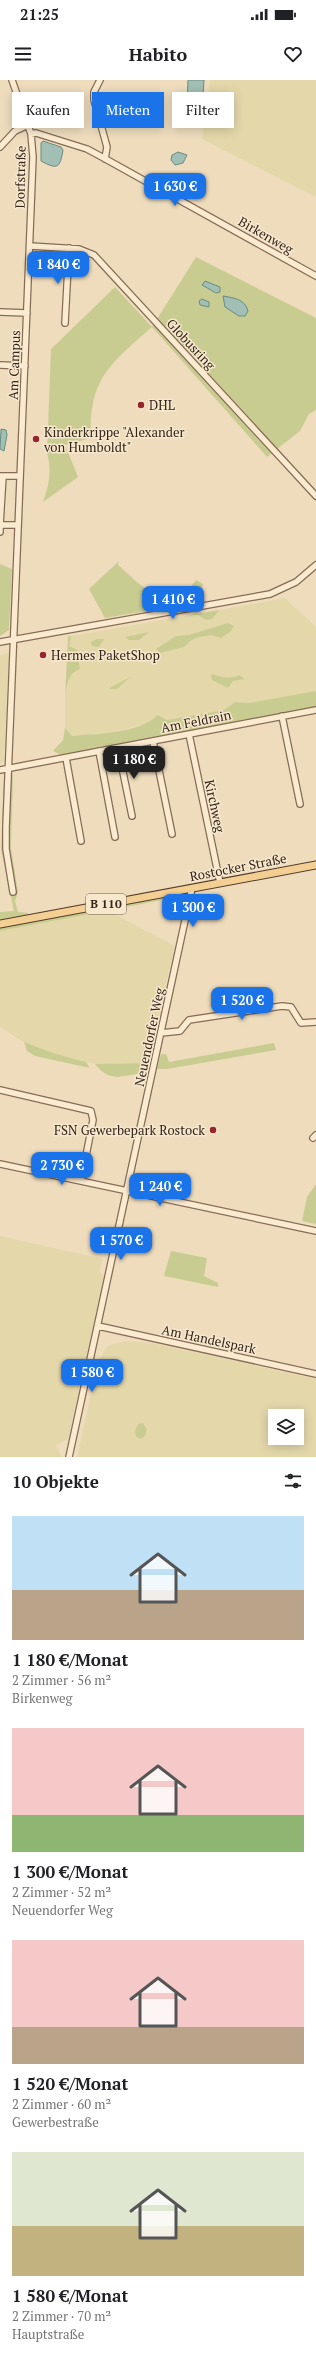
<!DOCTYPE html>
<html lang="de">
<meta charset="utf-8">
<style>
body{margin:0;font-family:"PT Serif",serif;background:#f6f6f6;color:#202124;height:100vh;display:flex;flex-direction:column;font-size:15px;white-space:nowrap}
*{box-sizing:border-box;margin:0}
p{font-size:13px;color:#757577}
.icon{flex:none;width:22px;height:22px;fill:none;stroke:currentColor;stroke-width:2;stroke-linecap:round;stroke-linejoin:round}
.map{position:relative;height:1377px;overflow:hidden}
.sheet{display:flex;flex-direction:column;background:#fff;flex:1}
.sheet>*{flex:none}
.guide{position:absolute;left:12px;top:12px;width:292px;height:36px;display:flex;gap:8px}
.buttons{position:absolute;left:268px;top:1329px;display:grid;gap:8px}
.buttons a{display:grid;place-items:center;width:36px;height:36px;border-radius:0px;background:#fff;box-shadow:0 2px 10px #0003;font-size:20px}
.price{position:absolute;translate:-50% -34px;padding:0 9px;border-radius:8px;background:#1a73e8;color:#fff;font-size:13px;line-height:26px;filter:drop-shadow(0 1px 2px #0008)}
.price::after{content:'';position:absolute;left:50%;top:24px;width:12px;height:9px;margin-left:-6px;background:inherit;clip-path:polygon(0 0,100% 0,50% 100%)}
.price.current{background:#222;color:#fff}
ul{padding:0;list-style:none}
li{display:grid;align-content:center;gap:8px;height:212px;padding:0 12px}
li span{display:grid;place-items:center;height:124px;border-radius:0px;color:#555}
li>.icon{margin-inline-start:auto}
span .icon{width:72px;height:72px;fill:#fffc;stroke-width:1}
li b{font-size:17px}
h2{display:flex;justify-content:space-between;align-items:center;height:48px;padding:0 12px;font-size:17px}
.tag{padding:0 14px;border-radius:0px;background:#fff;box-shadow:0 2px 10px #0003;font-size:14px;line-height:36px}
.tag.current{background:#1a73e8;color:#fff}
.status{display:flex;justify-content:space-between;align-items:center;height:28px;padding:0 20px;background:#fff;direction:ltr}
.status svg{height:11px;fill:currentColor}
header{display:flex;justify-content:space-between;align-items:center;height:52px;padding:0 12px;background:#fff;font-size:18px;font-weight:700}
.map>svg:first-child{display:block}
</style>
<div class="status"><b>21:25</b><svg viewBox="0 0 49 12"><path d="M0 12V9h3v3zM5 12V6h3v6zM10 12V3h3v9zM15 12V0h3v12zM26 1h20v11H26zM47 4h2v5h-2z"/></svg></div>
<header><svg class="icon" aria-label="menu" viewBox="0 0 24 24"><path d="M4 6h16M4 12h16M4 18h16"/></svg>Habito<svg class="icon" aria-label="heart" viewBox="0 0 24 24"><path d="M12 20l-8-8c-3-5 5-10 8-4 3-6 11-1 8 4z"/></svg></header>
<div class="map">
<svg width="316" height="1377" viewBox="0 0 316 1377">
<rect width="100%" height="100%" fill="#eedcbd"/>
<path fill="#e4d7aa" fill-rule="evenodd" d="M210,0H316V117L202,59Z
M285,518L316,547V611L249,623L235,622L224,630L167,640L158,635L150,642L117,651L72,656L65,649V618L69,599L73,593L80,589L79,577L69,566L71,556L185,536H202L219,530Z
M9,573L4,682L0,683V575Z
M106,830L175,866L147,983L95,984L53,973L24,962L0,947V851Z
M0,1156L103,1179L99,1191L104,1197L68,1359L56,1365L62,1377H0Z
M126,1261L152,1263L316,1299V1377H77L98,1283L105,1269L110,1265ZM275,1336H297V1358H275Z"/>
<path fill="#c9cc91" d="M196,177L316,238V330L309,334L300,351L267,377L152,247C111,283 88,299 91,358L65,365L78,397L43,422C49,406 52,391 47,373L51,269L115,207L152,247Z
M119,481L118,485L138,503L169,525L180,521L196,500L203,504L199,522L105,538L89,509Z
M0,484L12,489L9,550L0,556Z
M219,530L212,539L206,540L198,535L185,536Z
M228,543L234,546L230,552L221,558L211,555L199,557L193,559L184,567L160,573L156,569L176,556L189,555Z
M149,552L139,560H129L125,557Z
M68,556H71L69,566L77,570L80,589C67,594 67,606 65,618Z
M97,559H104L99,567L92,566L91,562Z
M213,594C221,598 231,599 239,595L245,599L233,601L228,608L212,600L211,596Z
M130,597L117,609H108Z
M316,611V629L65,677L53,671L63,660L65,648L72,656C99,653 137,654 158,635L167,640L224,630L235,622L249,623Z
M13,695L11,768L18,812L15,821L18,832L28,833L27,836L0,841V832L14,831L1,769L4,696Z
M186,812L189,815L0,851V847Z
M24,962L53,973L86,982L90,988L35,976L27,971Z
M274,963L276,970L167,989H157L161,974H166L169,982Z
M147,983V992C124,995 110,1004 95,984Z
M316,1104V1144L302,1141L307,1117Z
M171,1171L207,1178L204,1196L218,1203V1207L164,1196Z
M143,1343L147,1350L145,1356L141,1359L136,1357L135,1351L138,1344Z"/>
<path fill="#a1bfb4" stroke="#688d81" d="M188,0H204L203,16L194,28L187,26Z
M43,61L61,67L63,70C60,88 58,90 41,81V63Z
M178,72L187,75L183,83L175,85L171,80L172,75Z
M205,201L220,207V212L216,213L202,205Z
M223,216C234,218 245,219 248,231L245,236H239L225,227Z
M202,219L209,222V227L200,225L199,221Z
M1,349L6,350L7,355L4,371L0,369Z"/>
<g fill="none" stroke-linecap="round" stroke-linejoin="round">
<defs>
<path id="minor" d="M12,0L31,54L33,77L6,747V769L13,812
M100,0L94,12V20L107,67L105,79
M31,54L36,53L87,69L102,77L316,196
M0,67L15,51L28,45
M30,166L79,169L94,175L316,416
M0,232L27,233
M65,243L69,168
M0,285L25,286
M0,396H3L0,445H18
M3,396H20
M0,452V445
M0,562L270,514L296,502L316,485
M282,636L300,724
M189,654L220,803
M153,661L172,754
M118,668L132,736
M99,671L115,757
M66,678L81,761
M0,690L316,630
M161,953L180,951L189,940L282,926L291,927L301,943L316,942
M0,1010L91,1031L93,1040L81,1101
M313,1058L316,1055
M0,1084L316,1151
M98,1246L316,1294
M69,1377L192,808"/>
<path id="major" d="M0,844L316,785"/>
</defs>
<use href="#minor" stroke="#866c56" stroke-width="8"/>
<use href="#major" stroke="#543b2b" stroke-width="9"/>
<use href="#minor" stroke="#f9ead0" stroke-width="5.5"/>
<use href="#major" stroke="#f4cf93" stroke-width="7"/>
</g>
<g fill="#96252e" stroke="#f6e7cd" stroke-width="1.5">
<circle cx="141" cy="325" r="4"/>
<circle cx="36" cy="359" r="4"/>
<circle cx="43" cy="575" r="4"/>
<circle cx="213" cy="1050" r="4"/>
</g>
<g text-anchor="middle" stroke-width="3" stroke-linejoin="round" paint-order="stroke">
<rect fill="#f6e7cd" stroke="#6f6050" stroke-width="1" x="86" y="814" width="40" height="20" rx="3"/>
<g font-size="12" font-weight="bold" fill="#35261b">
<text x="106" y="828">B 110</text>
</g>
<g font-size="13" fill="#35261b" stroke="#f6e7cd">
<text transform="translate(20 97) rotate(-89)" y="5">Dorfstraße</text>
<text transform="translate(266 155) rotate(30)" y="5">Birkenweg</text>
<text transform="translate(191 264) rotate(47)" y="5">Globusring</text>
<text transform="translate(14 285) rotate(-88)" y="5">Am Campus</text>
<text transform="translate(196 641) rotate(-11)" y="5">Am Feldrain</text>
<text transform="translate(215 726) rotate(78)" y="5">Kirchweg</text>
<text transform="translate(238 787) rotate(-11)" y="5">Rostocker Straße</text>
<text transform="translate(149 957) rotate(-78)" y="5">Neuendorfer Weg</text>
<text transform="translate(209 1259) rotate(12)" y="5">Am Handelspark</text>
</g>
<g font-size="13" fill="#35261b" stroke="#f6e7cd" text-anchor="start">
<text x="149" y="330">DHL</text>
<text x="44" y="357">Kinderkrippe "Alexander<tspan x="44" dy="15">von Humboldt"</tspan></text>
<text x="51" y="580">Hermes PaketShop</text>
<text x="205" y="1055" text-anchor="end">FSN Gewerbepark Rostock</text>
</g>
</g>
</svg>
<div class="buttons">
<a><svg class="icon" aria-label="layers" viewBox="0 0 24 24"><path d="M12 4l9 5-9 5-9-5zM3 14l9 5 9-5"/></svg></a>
</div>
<b class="price" style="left:175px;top:127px">1 630 €</b>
<b class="price" style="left:58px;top:205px">1 840 €</b>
<b class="price" style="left:173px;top:540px">1 410 €</b>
<b class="price current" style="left:134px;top:700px">1 180 €</b>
<b class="price" style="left:193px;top:848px">1 300 €</b>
<b class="price" style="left:242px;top:941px">1 520 €</b>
<b class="price" style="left:62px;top:1106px">2 730 €</b>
<b class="price" style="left:160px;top:1127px">1 240 €</b>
<b class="price" style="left:121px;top:1181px">1 570 €</b>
<b class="price" style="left:92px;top:1313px">1 580 €</b>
<div class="guide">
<a class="tag">Kaufen</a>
<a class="tag current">Mieten</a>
<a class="tag">Filter</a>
</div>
</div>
<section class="sheet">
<h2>10 Objekte<svg class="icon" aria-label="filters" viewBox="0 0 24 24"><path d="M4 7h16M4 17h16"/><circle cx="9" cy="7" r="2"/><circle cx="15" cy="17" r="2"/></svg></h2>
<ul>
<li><span style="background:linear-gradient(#bfe0f5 60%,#b9a48a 0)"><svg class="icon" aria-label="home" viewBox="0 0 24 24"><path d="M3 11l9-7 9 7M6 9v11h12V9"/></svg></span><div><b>1 180 €/Monat</b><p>2 Zimmer · 56 m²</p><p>Birkenweg</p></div></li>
<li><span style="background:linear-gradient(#f6c9c9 70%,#8fb573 0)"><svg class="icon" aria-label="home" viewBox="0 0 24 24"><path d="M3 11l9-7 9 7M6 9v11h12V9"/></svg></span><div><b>1 300 €/Monat</b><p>2 Zimmer · 52 m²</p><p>Neuendorfer Weg</p></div></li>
<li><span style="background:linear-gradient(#f6c9c9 70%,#b9a48a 0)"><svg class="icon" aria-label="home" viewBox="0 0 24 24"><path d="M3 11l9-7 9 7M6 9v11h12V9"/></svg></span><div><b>1 520 €/Monat</b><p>2 Zimmer · 60 m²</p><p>Gewerbestraße</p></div></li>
<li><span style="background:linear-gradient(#dfe7d0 60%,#c2b280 0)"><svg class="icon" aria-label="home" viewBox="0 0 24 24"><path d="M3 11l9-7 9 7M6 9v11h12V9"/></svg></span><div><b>1 580 €/Monat</b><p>2 Zimmer · 70 m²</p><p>Hauptstraße</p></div></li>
</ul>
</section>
